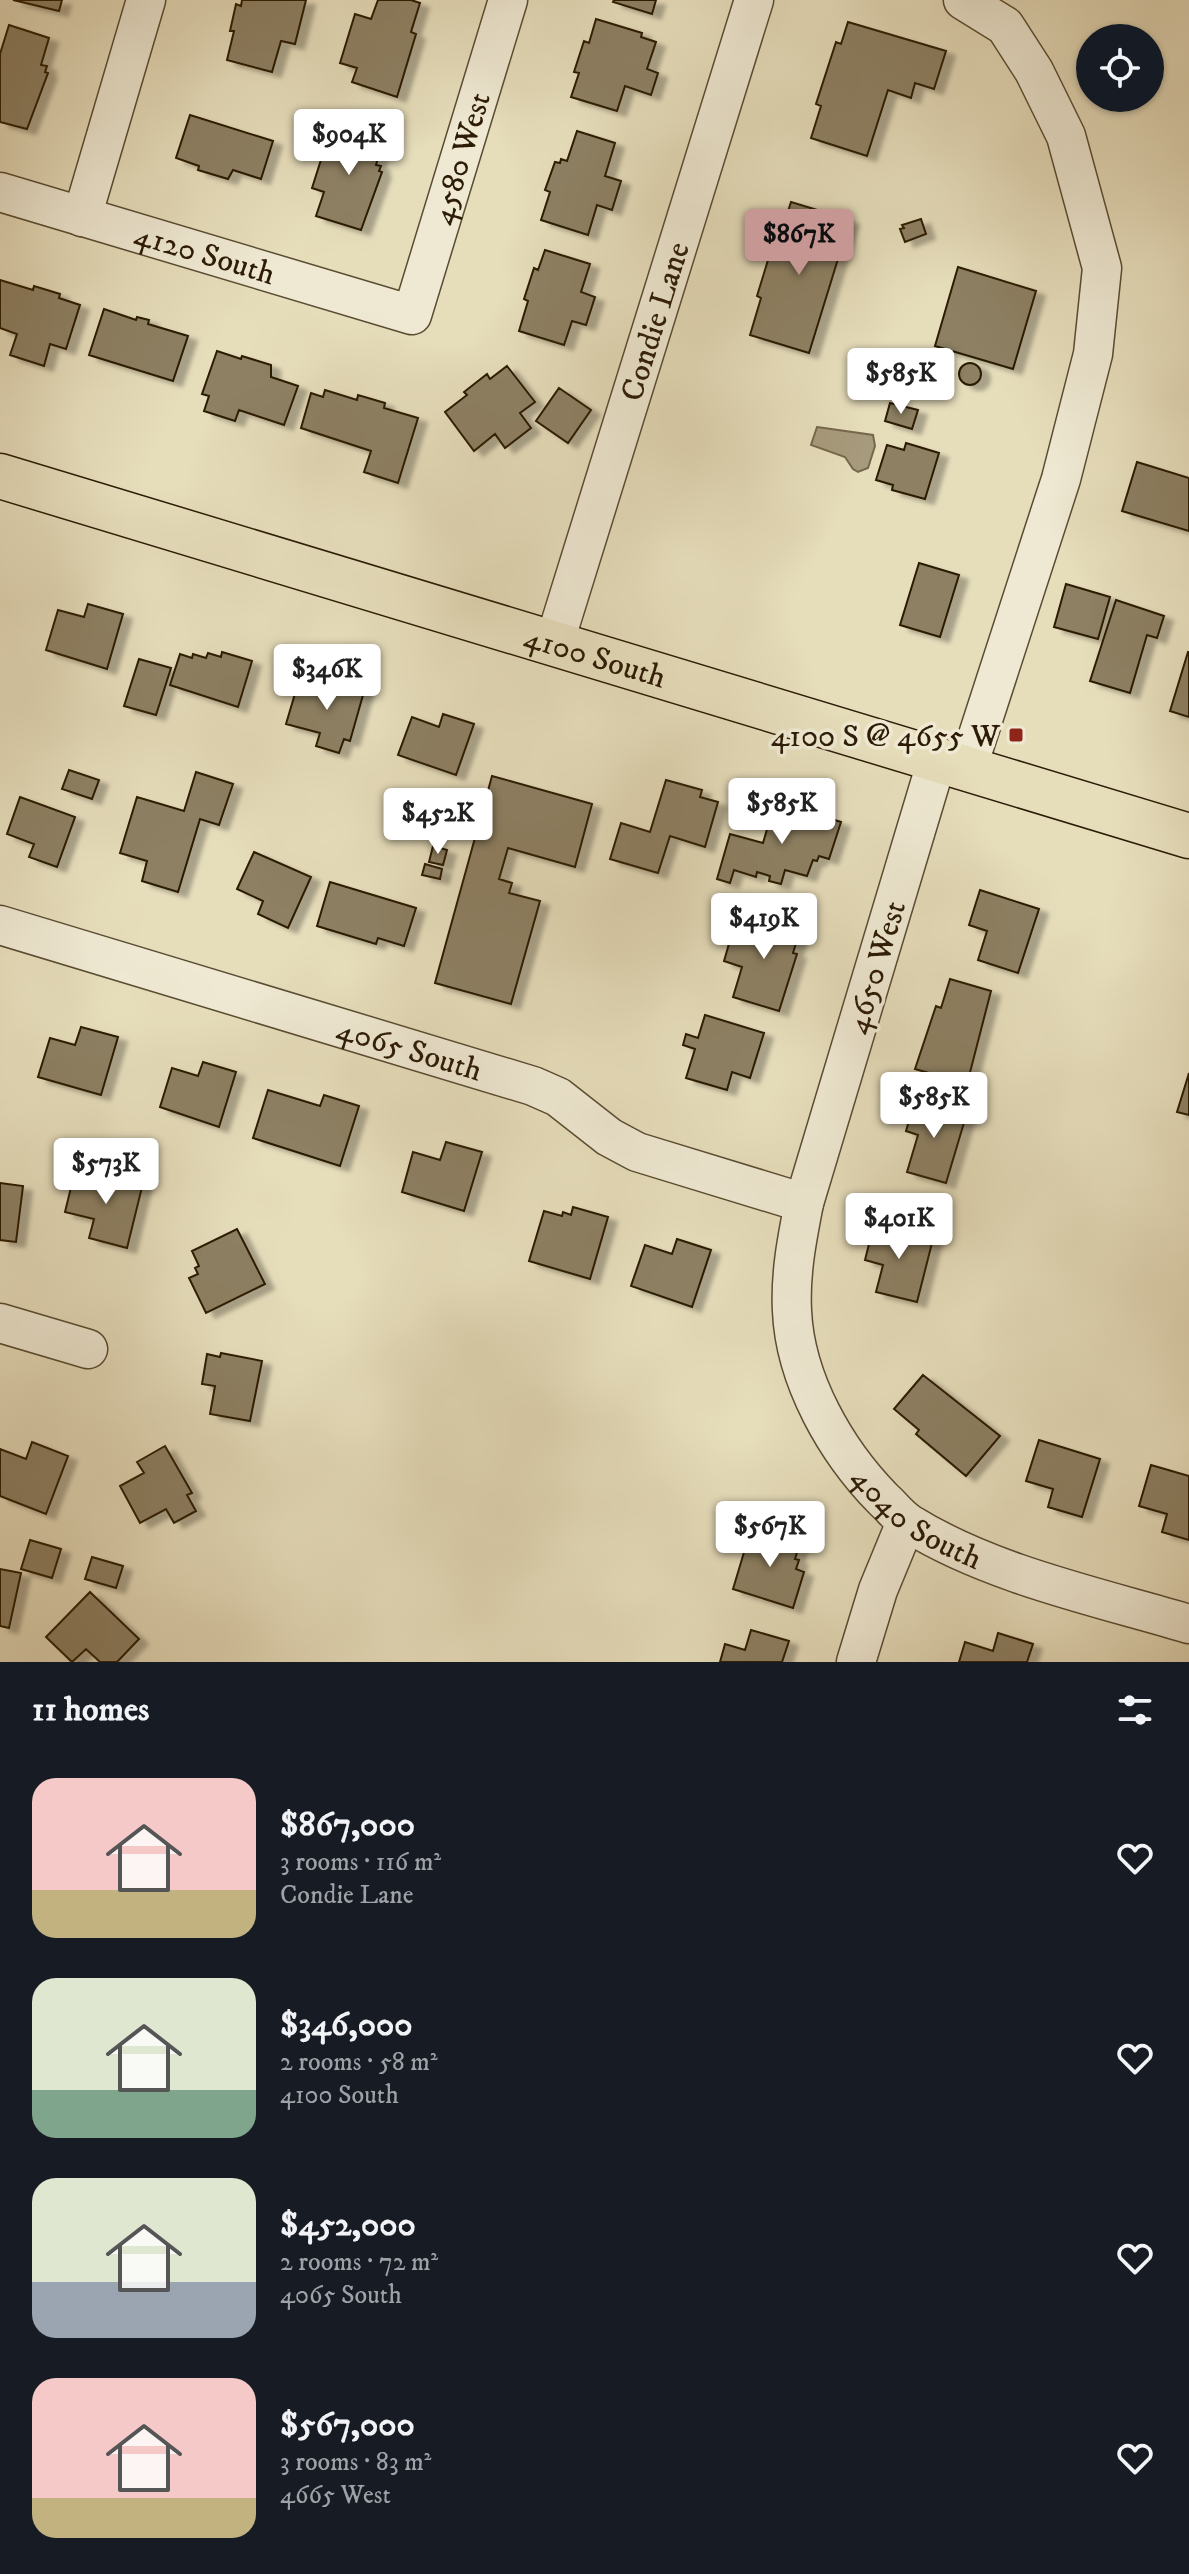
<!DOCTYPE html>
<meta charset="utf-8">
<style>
body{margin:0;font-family:"IM FELL DW Pica",serif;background:#242831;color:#f1f3f6;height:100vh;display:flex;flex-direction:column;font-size:30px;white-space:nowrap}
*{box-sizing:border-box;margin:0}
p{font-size:26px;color:#9ea1a6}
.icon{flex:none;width:44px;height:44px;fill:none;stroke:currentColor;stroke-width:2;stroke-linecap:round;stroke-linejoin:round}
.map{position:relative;height:1662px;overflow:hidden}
.details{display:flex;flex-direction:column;background:#171b24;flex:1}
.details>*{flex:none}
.fabs{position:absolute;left:1076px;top:24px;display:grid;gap:16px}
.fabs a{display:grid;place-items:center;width:88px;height:88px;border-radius:50%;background:#171b24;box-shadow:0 2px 6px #0004;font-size:40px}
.price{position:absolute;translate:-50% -68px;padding:0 18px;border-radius:8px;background:#fff;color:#222;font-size:26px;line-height:52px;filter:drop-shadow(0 2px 4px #0008)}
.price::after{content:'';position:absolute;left:50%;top:48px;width:24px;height:18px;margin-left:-12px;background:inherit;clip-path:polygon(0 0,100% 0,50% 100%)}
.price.active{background:#c59692;color:#111}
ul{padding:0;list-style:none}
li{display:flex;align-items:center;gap:24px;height:200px;padding:0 32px}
li span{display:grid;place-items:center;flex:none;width:224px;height:160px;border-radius:24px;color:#555}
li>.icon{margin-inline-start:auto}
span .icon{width:96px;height:96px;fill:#fffc;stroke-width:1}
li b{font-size:34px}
h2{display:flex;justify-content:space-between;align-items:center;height:96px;padding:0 32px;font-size:34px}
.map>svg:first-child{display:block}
</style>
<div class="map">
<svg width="1189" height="1662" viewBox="0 0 1189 1662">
<defs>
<filter id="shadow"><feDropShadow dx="9" dy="5" stdDeviation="2" flood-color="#0004"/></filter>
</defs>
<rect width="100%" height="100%" fill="#e6ddbb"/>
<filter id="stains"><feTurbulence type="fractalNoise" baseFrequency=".0025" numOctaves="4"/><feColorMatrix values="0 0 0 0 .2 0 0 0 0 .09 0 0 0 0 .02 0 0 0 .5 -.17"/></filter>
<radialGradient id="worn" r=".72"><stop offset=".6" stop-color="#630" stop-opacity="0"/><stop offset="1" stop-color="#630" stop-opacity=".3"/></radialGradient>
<path fill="#a79b7d" stroke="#76684d" stroke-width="2" d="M817,427L873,435L875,446L868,468L858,472L853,469L845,457L811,445Z"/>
<path fill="#8d8064" stroke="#2c1b05" stroke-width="2" filter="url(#shadow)" d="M13,0H62L59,11Z
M242,0H306L295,44L281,41L272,72L227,60L234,31H230L236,4L241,6Z
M378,0H411L420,3L411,32L416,34L397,97L352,82L357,68L340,63L355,14L371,19Z
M614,0H656L652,14L613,2Z
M596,19L642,33L641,37L656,42L647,69L658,73L651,95L625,86L617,111L571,97L579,73L574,72L584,41L589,43Z
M848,22L946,51L934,89L915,83L911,98L888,90L867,156L811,138L821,106L816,104L836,42L841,44Z
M9,25L49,38L41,65L47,66L45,72L48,73L27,129L0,122V54Z
M190,115L273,141L261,179L233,170L228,179L198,170L199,166L176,158Z
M343,125L384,137L376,165L381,166L379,171L382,172L361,230L316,216L324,192L312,188L326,144L337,147Z
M577,131L615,143L605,176L621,181L612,210L597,205L588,235L541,220L550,192L545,190L555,162L560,163L561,159L567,161Z
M791,202L850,220L809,353L750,335L761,298L757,296L772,247L776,249Z
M921,219L926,234L905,242L900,229L904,228L902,225Z
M545,250L590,264L581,292L595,297L586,325L572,321L564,345L519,331L528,301L524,299L534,268L538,270Z
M958,267L1036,291L1013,369L935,346Z
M0,280L33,290L34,286L60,294L59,298L80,305L66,349L50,344L44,366L10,355L17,334L0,328Z
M104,309L136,320L137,317L149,320L148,324L188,336L173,381L89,355Z
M217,351L241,359L242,356L271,365V377L298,386L284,425L239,410L235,421L204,411L209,396L202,394Z
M959 374a11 11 0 1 1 22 0a11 11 0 1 1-22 0Z
M507,366L535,402L520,413L531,428L505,448L495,434L474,451L445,412L467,395L464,392L487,374L490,379Z
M559,388L591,410L568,443L536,421Z
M325,390L357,400L358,395L385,403L384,408L418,418L398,483L364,472L371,451L301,428L311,393L323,397Z
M890,403L918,410L912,429L885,421Z
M906,443L939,453L925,499L892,490L893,485L876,480L887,445L904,450Z
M1137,462L1189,478V531L1122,511Z
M919,563L959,575L940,637L900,625Z
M1066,584L1110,597L1098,639L1054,627Z
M1116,600L1164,616L1157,638L1147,635L1130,693L1090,681Z
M88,604L123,614L107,669L46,650L58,610L84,617Z
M222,652L252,661L238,707L170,685L180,654L192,658L193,654L206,658L208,653L221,657Z
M1188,652H1189V717L1170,711Z
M139,659L171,668L156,715L124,706Z
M333,678L365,688L350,741L344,739L339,753L316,746L320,733L286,724L299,680L330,689Z
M443,714L474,724L456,775L398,755L412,717L439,727Z
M69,770L99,780L92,799L62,789Z
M196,772L233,784L219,825L200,819L178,892L142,881L147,861L120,853L137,797L184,811Z
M492,776L592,804L575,867L508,848L499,879L512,883L509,893L540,901L511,1004L435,983Z
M666,780L702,790L700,797L718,802L705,847L670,836L658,873L610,859L621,823L650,832Z
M20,797L75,817L57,867L29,857L34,844L7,834Z
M775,802L841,822L829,859L819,856L817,861L813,860L807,876L785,870L781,884L769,881L770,876L757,872L756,877L734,870L730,883L717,879L730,834L763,843Z
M433,846L447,850L443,865L429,862Z
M254,852L311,877L288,928L258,914L263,901L237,889Z
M425,864L442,869L440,879L422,875Z
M330,882L416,908L404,946L378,938L376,944L317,926Z
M980,890L1039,909L1018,973L978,960L987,931L969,925Z
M759,914L801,927L793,953L797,954L779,1011L733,997L742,967L724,961L733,930L753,936Z
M950,979L991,991L967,1084L915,1069L936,1006L941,1008Z
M705,1015L764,1033L750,1078L732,1072L727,1090L686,1078L695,1049L683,1045L686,1034L698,1038Z
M81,1027L118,1037L101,1095L38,1077L50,1038L75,1045Z
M203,1062L236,1072L219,1127L160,1107L172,1068L198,1076Z
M1189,1073V1115L1177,1112Z
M268,1090L320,1106L324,1095L359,1106L340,1166L253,1138Z
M915,1100L966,1116L946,1183L907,1172L918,1135L906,1131Z
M446,1142L482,1152L464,1211L402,1192L413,1152L440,1160Z
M75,1171L101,1177L102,1174L143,1183L127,1248L89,1238L94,1219L65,1212Z
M0,1183L23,1186L16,1242L0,1240Z
M573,1207L608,1217L590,1279L529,1261L544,1211L562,1216L563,1212L571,1215Z
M874,1224L933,1239L917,1302L876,1292L883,1265L865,1260Z
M237,1229L265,1284L206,1313L189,1278L198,1274L195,1268L199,1266L192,1251Z
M677,1239L711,1250L692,1307L631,1286L645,1245L672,1254Z
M221,1353L262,1361L250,1421L210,1414L215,1386L202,1384L207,1354L220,1357Z
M923,1375L1000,1436L966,1476L916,1434L919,1430L894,1409Z
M1039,1440L1100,1459L1082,1517L1048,1507L1053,1489L1026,1481Z
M32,1442L68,1456L46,1514L0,1496V1449L26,1459Z
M165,1446L192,1493L187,1495L196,1511L174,1523L166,1509L140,1523L120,1486L144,1473L137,1462Z
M1151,1465L1189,1476V1540L1162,1532L1167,1514L1139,1506Z
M751,1529L800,1543L795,1559L799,1560L796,1569L804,1572L793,1608L733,1589Z
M30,1540L61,1549L52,1578L21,1569Z
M92,1557L123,1566L116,1588L85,1579Z
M0,1569L21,1573L9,1628L0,1626Z
M90,1592L139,1639L117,1662H100L86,1649L72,1662L46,1637Z
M751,1630L789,1641L782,1662H720L725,1644L745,1650Z
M998,1633L1033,1644L1027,1662H959L965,1642L993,1651Z"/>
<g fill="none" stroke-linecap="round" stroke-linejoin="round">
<defs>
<g id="minor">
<path d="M963,0L1005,26L1034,71L1066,136L1102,268L1093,354L1061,479L967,769"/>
<path id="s1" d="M0,192L412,315L508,0"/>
<path d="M82,217L146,0"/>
<path id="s2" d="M554,644L754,0"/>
<path id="s3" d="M937,760L804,1203C797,1239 790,1274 792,1311C795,1380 836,1451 883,1499C892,1507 900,1518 910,1524C990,1574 1098,1597 1189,1624"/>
<path id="s4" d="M0,925L533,1086L558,1097L609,1137L637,1152L804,1203"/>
<path d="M0,1323L88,1349"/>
<path d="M856,1662L878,1590L906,1522"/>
</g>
<g id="major">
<path id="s5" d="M0,476L1189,836"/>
</g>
</defs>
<use href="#minor" stroke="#5a4c32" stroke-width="41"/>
<use href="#major" stroke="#2c1b05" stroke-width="47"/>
<use href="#minor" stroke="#efe9d3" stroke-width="38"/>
<use href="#major" stroke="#e6ddbb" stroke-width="44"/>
</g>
<rect fill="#8f2418" stroke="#efe9d3" stroke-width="3" x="1008" y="727" width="16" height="16" rx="4"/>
<g text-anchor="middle" stroke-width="7" stroke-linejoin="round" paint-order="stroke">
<g font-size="32" fill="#2c1b05" stroke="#efe9d3">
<text dy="11" stroke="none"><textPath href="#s1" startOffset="594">4580 West</textPath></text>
<text dy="11" stroke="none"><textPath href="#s1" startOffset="214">4120 South</textPath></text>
<text dy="11" stroke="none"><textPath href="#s2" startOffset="338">Condie Lane</textPath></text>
<text dy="11" stroke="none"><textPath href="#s5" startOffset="622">4100 South</textPath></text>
<text transform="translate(875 967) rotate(-73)" y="11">4650 West</text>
<text dy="11" stroke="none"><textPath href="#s4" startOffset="428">4065 South</textPath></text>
<text dy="11" stroke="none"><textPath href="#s3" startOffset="824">4040 South</textPath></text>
</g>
<g font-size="32" fill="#2c1b05" stroke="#efe9d3" text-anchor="end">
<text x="1000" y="746">4100 S @ 4655 W</text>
</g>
</g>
<rect width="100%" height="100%" filter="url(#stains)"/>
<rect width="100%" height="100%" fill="url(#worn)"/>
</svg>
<div class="fabs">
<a><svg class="icon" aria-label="locate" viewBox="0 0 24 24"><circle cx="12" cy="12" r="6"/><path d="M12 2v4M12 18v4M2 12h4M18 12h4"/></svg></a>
</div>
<b class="price" style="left:349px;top:177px">$904K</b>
<b class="price active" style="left:799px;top:277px">$867K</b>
<b class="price" style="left:901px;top:416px">$585K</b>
<b class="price" style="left:327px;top:712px">$346K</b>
<b class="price" style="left:782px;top:846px">$585K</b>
<b class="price" style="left:438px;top:856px">$452K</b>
<b class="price" style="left:764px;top:961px">$419K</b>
<b class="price" style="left:934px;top:1140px">$585K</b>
<b class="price" style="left:106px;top:1206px">$573K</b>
<b class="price" style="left:899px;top:1261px">$401K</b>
<b class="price" style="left:770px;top:1569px">$567K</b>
</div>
<section class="details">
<h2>11 homes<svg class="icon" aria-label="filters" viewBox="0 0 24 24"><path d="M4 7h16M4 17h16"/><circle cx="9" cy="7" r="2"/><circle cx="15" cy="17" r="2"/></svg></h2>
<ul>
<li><span style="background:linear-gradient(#f6c9c9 70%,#c2b280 0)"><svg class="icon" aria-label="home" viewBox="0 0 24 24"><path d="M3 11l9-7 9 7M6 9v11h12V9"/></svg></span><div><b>$867,000</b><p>3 rooms · 116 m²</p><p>Condie Lane</p></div><svg class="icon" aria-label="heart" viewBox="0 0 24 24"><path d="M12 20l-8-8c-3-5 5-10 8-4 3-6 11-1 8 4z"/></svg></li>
<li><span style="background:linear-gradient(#dfe7d0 70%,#7fa58c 0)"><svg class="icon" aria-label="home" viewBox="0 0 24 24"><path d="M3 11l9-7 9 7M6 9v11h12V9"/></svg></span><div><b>$346,000</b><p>2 rooms · 58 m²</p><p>4100 South</p></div><svg class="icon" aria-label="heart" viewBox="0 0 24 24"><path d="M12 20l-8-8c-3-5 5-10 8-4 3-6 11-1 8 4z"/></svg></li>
<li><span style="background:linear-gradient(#dfe7d0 65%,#9aa5b1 0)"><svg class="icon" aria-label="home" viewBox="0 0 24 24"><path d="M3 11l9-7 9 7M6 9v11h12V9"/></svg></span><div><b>$452,000</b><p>2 rooms · 72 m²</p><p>4065 South</p></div><svg class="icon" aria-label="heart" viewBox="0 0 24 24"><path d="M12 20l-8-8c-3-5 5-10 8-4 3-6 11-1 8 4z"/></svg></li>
<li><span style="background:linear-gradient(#f6c9c9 75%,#c2b280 0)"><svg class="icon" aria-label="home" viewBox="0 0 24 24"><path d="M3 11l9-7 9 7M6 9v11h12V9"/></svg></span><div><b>$567,000</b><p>3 rooms · 83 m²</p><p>4665 West</p></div><svg class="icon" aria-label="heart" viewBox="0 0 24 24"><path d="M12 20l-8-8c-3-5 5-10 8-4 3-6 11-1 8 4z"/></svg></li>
</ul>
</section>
